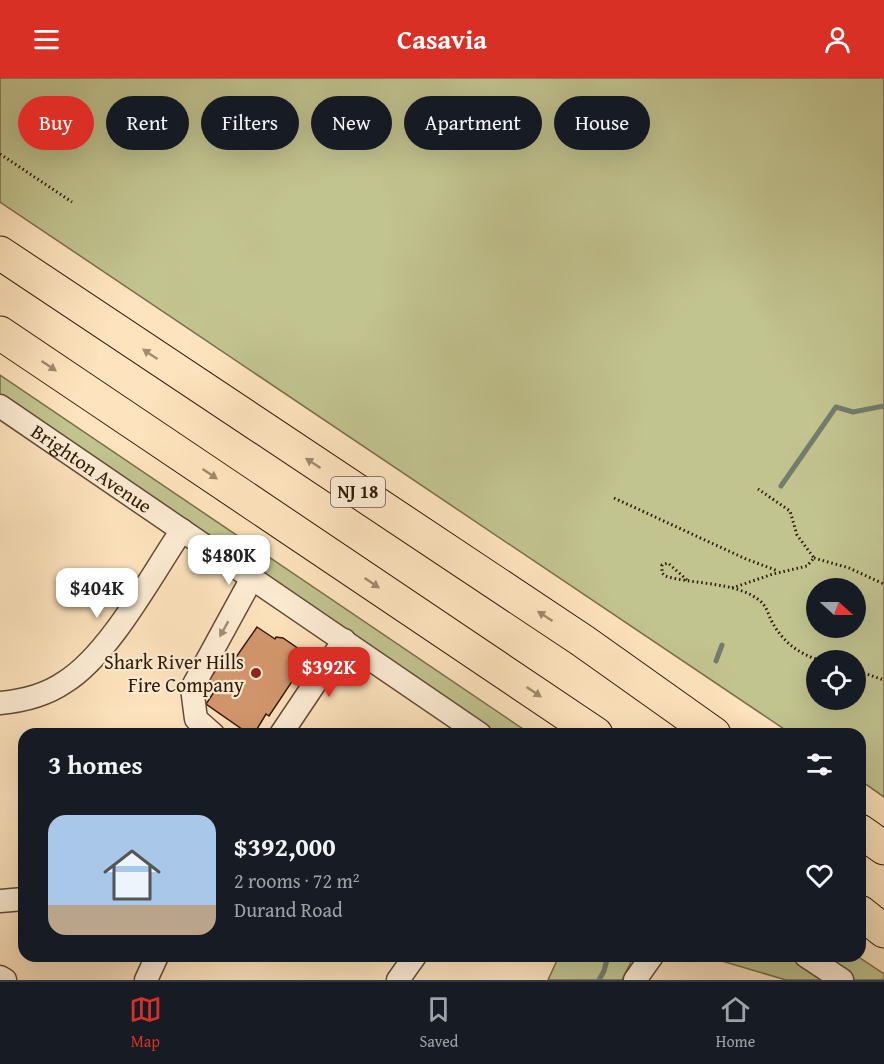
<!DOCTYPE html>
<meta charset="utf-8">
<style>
body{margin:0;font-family:"Gentium Book Plus",serif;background:#20242c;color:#f1f3f6;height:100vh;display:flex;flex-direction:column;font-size:22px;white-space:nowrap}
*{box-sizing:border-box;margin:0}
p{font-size:20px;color:#9ea1a6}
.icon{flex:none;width:33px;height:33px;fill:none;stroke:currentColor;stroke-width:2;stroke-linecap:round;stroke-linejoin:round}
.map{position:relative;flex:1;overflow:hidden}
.details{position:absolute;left:18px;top:650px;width:848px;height:234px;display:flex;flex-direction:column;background:#171b24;border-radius:18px;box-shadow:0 6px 24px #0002}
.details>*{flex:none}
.hud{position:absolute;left:18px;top:18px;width:849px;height:54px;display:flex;gap:12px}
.needle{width:39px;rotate:111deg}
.tools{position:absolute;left:806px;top:500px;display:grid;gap:12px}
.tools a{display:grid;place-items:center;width:60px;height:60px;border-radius:50%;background:#171b24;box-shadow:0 6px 24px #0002;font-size:30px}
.price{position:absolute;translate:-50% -51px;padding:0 14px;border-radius:12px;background:#fff;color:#222;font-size:20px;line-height:39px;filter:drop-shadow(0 2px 3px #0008)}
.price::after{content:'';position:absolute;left:50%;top:36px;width:18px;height:14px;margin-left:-9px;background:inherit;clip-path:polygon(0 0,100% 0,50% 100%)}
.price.on{background:#d93025;color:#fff}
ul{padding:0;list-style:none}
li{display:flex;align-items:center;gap:18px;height:150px;padding:0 30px}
li span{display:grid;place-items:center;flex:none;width:168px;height:120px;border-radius:18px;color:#555}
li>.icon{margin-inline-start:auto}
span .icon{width:72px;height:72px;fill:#fffc;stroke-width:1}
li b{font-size:26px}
h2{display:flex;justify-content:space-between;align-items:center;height:72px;padding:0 30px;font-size:26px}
.chip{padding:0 21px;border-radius:27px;background:#171b24;box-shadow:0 6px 24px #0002;font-size:21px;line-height:54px}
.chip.on{background:#d93025;color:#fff}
header{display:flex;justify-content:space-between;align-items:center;height:78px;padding:0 30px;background:#d93025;color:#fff;font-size:27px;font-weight:800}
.menu{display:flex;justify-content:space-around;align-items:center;height:84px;border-top:2px solid #363941;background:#171b24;font-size:16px;color:#9ea1a6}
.menu a{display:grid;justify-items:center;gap:3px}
.menu .on{color:#d93025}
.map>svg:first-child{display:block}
</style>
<header><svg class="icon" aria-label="menu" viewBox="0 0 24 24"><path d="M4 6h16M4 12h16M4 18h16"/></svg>Casavia<svg class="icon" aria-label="person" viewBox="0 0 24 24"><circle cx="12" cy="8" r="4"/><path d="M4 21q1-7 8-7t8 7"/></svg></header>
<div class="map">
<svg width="884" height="902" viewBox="0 0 884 902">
<rect width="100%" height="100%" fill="#fee4be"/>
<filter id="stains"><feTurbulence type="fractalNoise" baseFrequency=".00333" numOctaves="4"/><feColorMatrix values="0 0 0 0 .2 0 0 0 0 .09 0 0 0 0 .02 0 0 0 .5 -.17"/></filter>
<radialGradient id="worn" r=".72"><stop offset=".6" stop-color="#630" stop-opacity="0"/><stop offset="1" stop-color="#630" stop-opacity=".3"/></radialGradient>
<path fill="#c2c490" stroke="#786e4c" stroke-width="1.5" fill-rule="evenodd" d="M0,0H884V719L860,702V656L790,655L0,124ZM816,510H855V549H816ZM816,582H855V621H816Z
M0,297L529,655H476L0,325Z
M559,878H634L622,902H548Z
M705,878H857L884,896V902H786Z"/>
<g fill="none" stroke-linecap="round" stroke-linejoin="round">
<path stroke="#727d6c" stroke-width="5" d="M781,408L836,329L853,334L884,328
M716,583L722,567
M599,902L604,893L608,878"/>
</g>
<path fill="#d4976e" stroke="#2e1907" stroke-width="1.5" d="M257,549L275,561L276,559L283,560L309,578L269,638L266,636L254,656H249L206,626L216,611L207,605L224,580L232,585Z"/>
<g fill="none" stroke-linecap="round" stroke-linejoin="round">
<defs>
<g id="minor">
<path id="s1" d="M0,328L480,656"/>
<path d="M0,625C23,623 46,617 65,604C110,576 152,496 182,452"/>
<path d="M213,656L196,641L192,610L252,500"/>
<path d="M281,656L344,562"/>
<path d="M0,823L24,821"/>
<path d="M806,878L842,902"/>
<path d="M0,899L5,902"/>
<path d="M146,902L157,878"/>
<path d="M398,902L415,878"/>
<path d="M635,902L652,878"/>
</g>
<path id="highway" d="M0,175L583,563L714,656
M0,255L596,656
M860,753L884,770
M860,834L884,853"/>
</defs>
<use href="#minor" stroke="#624c35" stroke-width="25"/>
<use href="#highway" stroke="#2e1907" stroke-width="35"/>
<path stroke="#2e1907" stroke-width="3" stroke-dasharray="1.5 3" stroke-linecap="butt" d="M0,76L72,124
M614,420L746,481L778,493
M814,480L849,490L884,506
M687,502L668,485L662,487V495L665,498C694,507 734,503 759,522C766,527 768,535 771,542C782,563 797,575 819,582
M732,510L773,496L807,488L814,480L797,457L790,433L758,411
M855,592L884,602"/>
<use href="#minor" stroke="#feedd5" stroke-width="22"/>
<use href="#highway" stroke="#fee4be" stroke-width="33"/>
</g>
<defs><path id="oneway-solid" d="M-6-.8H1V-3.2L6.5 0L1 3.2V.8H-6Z" transform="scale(1.5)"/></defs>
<g fill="#a0896c">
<use href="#oneway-solid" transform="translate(150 276) rotate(-146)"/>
<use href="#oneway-solid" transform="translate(49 288) rotate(34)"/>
<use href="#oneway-solid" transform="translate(313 385) rotate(-147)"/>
<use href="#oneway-solid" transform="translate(210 396) rotate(34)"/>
<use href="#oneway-solid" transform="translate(372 505) rotate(34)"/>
<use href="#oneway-solid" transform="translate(545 538) rotate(-147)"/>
<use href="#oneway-solid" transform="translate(534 614) rotate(34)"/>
</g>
<use fill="#a08e78" href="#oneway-solid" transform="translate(224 551) rotate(119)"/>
<circle fill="#8f2418" stroke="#feedd5" stroke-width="2" cx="256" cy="595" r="6"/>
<g text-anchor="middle" stroke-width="4.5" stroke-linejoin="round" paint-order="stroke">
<rect fill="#feedd5" stroke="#6c5945" stroke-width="1.5" x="331" y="399" width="54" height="30" rx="4.5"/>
<g font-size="18" font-weight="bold" fill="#2e1907">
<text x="358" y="420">NJ 18</text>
</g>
<g font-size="20" fill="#2e1907" stroke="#feedd5">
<text dy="7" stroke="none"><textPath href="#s1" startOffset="111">Brighton Avenue</textPath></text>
</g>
<g font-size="20" fill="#2e1907" stroke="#feedd5" text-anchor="end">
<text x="244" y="591">Shark River Hills<tspan x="244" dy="23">Fire Company</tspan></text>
</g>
</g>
<rect width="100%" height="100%" filter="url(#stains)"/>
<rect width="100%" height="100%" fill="url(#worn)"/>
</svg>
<div class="tools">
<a><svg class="needle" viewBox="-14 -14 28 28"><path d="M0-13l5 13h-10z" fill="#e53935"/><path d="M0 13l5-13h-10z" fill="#9ea1a6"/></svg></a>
<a><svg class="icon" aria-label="locate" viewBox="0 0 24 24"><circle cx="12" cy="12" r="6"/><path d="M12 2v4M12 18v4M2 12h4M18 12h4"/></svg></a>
</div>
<b class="price" style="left:229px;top:508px">$480K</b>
<b class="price" style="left:97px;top:541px">$404K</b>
<b class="price on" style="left:329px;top:620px">$392K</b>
<div class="hud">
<a class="chip on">Buy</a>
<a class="chip">Rent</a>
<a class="chip">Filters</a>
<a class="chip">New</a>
<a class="chip">Apartment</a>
<a class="chip">House</a>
</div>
<section class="details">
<h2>3 homes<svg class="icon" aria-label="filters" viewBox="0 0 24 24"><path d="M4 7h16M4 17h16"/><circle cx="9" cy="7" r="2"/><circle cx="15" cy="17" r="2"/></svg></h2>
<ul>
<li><span style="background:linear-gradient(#a9c7e8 75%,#b9a48a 0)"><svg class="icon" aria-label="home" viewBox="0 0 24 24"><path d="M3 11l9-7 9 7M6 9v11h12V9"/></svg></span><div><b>$392,000</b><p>2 rooms · 72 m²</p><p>Durand Road</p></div><svg class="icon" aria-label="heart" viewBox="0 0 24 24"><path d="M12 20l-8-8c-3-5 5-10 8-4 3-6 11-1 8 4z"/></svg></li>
</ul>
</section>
</div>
<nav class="menu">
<a class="on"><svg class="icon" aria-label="map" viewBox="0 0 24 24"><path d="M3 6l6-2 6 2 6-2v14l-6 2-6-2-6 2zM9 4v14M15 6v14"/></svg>Map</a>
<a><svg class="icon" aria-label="saved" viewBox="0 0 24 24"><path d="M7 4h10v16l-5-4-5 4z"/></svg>Saved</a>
<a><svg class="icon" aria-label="home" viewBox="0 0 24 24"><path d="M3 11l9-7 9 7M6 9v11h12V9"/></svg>Home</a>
</nav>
